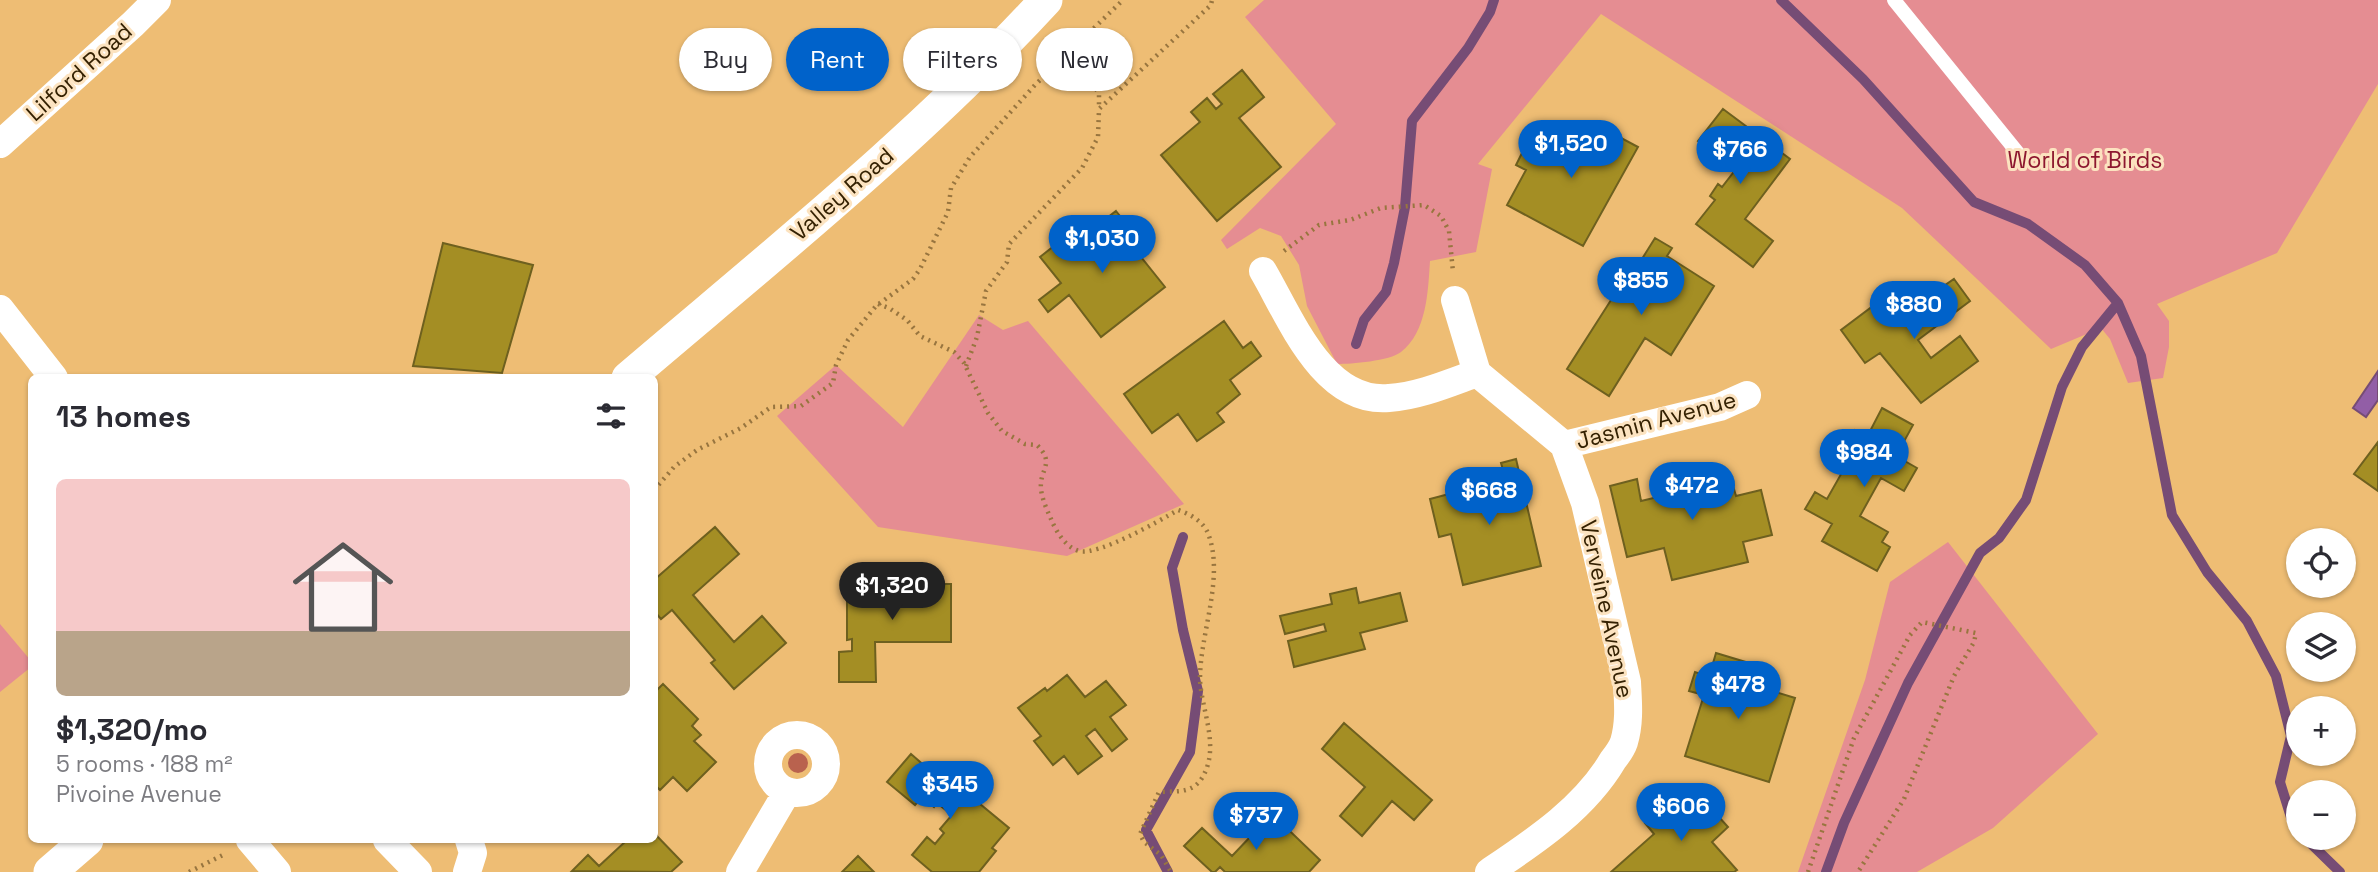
<!DOCTYPE html>
<meta charset="utf-8">
<style>
body{margin:0;font-family:"Space Grotesk",sans-serif;background:#f2f2f3;color:#2b2b33;height:100vh;display:flex;flex-direction:column;font-size:26px;white-space:nowrap}
*{box-sizing:border-box;margin:0}
p{font-size:23px;color:#7c7c81}
.icon{flex:none;width:38px;height:38px;fill:none;stroke:currentColor;stroke-width:2;stroke-linecap:round;stroke-linejoin:round}
.map{position:relative;flex:1;overflow:hidden}
.drawer{position:absolute;left:28px;top:374px;width:630px;height:469px;display:flex;flex-direction:column;background:#fff;border-radius:10px;box-shadow:0 2px 5px #0004}
.drawer>*{flex:none}
.banner{position:absolute;left:679px;top:28px;width:665px;height:63px;display:flex;gap:14px}
.fabs{position:absolute;left:2286px;top:528px;display:grid;gap:14px}
.fabs a{display:grid;place-items:center;width:70px;height:70px;border-radius:50%;background:#fff;box-shadow:0 2px 5px #0004;font-size:35px}
.price{position:absolute;translate:-50% -60px;padding:0 16px;border-radius:24px;background:#0062ca;color:#fff;font-size:23px;line-height:46px;filter:drop-shadow(0 2px 4px #0008)}
.price::after{content:'';position:absolute;left:50%;top:42px;width:21px;height:16px;margin-left:-10px;background:inherit;clip-path:polygon(0 0,100% 0,50% 100%)}
.price.selected{background:#222;color:#fff}
ul{padding:0;list-style:none}
li{display:grid;align-content:center;gap:14px;height:371px;padding:0 28px}
li+li{border-top:2px solid #e1e1e2}
li span{display:grid;place-items:center;height:217px;border-radius:10px;color:#555}
li>.icon{margin-inline-start:auto}
span .icon{width:126px;height:126px;fill:#fffc;stroke-width:1}
li b{font-size:30px}
h2{display:flex;justify-content:space-between;align-items:center;height:84px;padding:0 28px;font-size:30px}
.pill{padding:0 24px;border-radius:32px;background:#fff;box-shadow:0 2px 5px #0004;font-size:24px;line-height:63px}
.pill.selected{background:#0062ca;color:#fff}
.map>svg:first-child{display:block}
</style>
<div class="map">
<svg width="2378" height="872" viewBox="0 0 2378 872">
<rect width="100%" height="100%" fill="#eebd74"/>
<path fill="#e58d92" d="M1264,0H2378V84L2277,253L2157,304L2169,321V347L2163,378L2128,383L2110,339L2101,328L2051,349L1902,208L1601,14L1478,164L1492,169L1476,252L1430,261C1428,291 1427,332 1401,352C1390,361 1351,364 1337,364L1307,306L1299,265L1281,236L1260,228L1227,249L1221,240L1336,124L1245,17Z
M979,315L1003,330L1028,321L1184,504L1067,556L878,527L777,416L836,365L903,427Z
M1948,542L2098,734L1993,828L1917,872H1798L1865,680L1890,582Z
M0,624L32,662L31,667L0,692Z"/>
<path fill="#925ea6" stroke="#764c75" stroke-width="2" d="M2378,371V400L2366,417L2353,408Z"/>
<g fill="none" stroke-linecap="round" stroke-linejoin="round">
<path stroke="#764c75" stroke-width="10" d="M1781,0L1863,79L1974,202L2028,224L2085,265L2118,303L2141,356L2172,515L2207,572L2247,621L2276,676L2291,736L2280,782L2294,827L2298,831
M1356,344L1364,320L1386,292L1394,263L1405,207L1412,121L1468,48L1490,12L1494,0
M2305,838L2340,872
M1168,872L1146,830L1190,752L1198,691L1183,630L1172,568L1183,537
M1826,872L1844,823L1908,683L1980,553L1999,538L2026,500L2062,387L2082,347L2118,303"/>
</g>
<path fill="#a48e24" stroke="#6e601f" stroke-width="2" d="M1242,70L1264,97L1239,118L1281,167L1217,221L1161,155L1200,122L1191,112L1207,98L1216,109L1222,104L1213,94Z
M1723,109L1790,159L1745,219L1773,241L1753,267L1696,224L1715,200L1710,196L1718,184L1722,187L1736,169L1698,141Z
M1555,122L1585,138L1594,122L1606,129L1601,138L1607,142L1612,133L1638,147L1583,246L1507,205L1526,170L1516,165L1525,147L1537,154Z
M1116,211L1140,241L1133,247L1165,287L1101,337L1069,295L1048,312L1039,300L1061,283L1040,257L1054,246L1062,256L1072,249L1066,241L1076,234L1080,239Z
M1655,238L1672,248L1667,256L1714,286L1671,355L1645,338L1609,396L1567,369L1620,286L1612,282L1621,268L1632,275Z
M443,243L533,265L502,373L413,366Z
M1954,279L1970,301L1918,340L1931,358L1960,336L1978,361L1921,403L1880,353L1865,363L1841,330L1881,300L1896,319Z
M1224,321L1243,348L1251,342L1261,356L1230,380L1240,394L1217,413L1224,422L1197,441L1178,414L1152,433L1124,394Z
M1882,408L1913,425L1896,456L1917,468L1904,491L1881,478L1860,516L1888,532L1882,542L1890,547L1877,571L1822,541L1832,524L1805,509L1815,492L1827,499L1844,469L1835,464L1855,430L1867,437Z
M2378,442V491L2354,474Z
M1516,459L1541,566L1463,585L1451,534L1439,537L1430,499L1468,489L1465,477L1482,473L1485,485L1506,480L1501,463Z
M1722,466L1725,477L1730,475L1736,496L1761,490L1772,535L1743,542L1748,562L1672,580L1664,548L1627,557L1610,486L1637,479L1641,501L1679,492L1675,477Z
M715,527L739,554L693,595L734,642L762,616L786,643L734,689L711,663L715,660L672,610L661,619L654,611V580Z
M847,584H951V642H875L876,682H839V652L852,651V639L847,640Z
M1356,588L1359,603L1400,593L1407,621L1360,633L1365,649L1294,667L1288,641L1326,631L1324,624L1285,634L1280,616L1332,604L1330,594Z
M1716,653L1749,663L1743,682L1795,698L1769,782L1685,756L1704,695L1689,691L1695,672L1709,677Z
M1067,675L1085,697L1106,681L1126,705L1110,717L1127,739L1112,751L1095,729L1086,736L1102,756L1078,774L1064,756L1053,765L1034,741L1041,736L1018,708L1045,688L1047,691Z
M663,684L698,719L692,726L701,735L694,741L716,762L687,791L673,777L660,790L654,784V693Z
M1344,723L1432,800L1414,820L1392,801L1362,836L1340,816L1365,787L1322,749Z
M911,754L942,781L946,776L1009,828L992,848L996,851L979,872H932L912,855L927,837L935,844L944,833L940,829L952,815L937,803L934,807L922,797L915,805L887,782Z
M1698,794L1728,827L1712,842L1737,870L1734,872H1611L1654,834L1645,823L1661,809L1670,819Z
M1272,814L1320,860L1309,872H1225L1220,867L1215,872H1212L1184,846L1202,828L1232,856Z
M654,833L682,862L671,872L572,871L588,855L599,866L627,840H654Z
M858,856L874,872H842Z"/>
<g fill="none" stroke-linecap="round" stroke-linejoin="round">
<path stroke="#98753f" stroke-width="4.5" stroke-dasharray="2 5" stroke-linecap="butt" d="M1087,35L1089,77L1099,94V108
M1284,251L1319,225L1350,220L1381,208L1424,205L1441,216L1449,231L1453,272
M878,304L889,308L907,320L920,336L954,352L964,363L988,413L1002,431L1025,444L1037,445C1056,464 1039,469 1041,489C1042,499 1047,510 1051,519C1056,531 1065,547 1079,551C1098,556 1159,521 1178,510C1190,514 1205,522 1209,536C1224,579 1200,634 1200,679C1201,710 1221,747 1202,778C1192,794 1175,791 1159,792L1140,834L1144,842L1161,855L1171,872
M966,366L977,337L986,291L1007,262L1009,244L1082,168L1098,137L1099,109L1211,5L1212,0
M654,490L674,467L697,450L741,428L771,407L801,406L833,383L836,365L848,340L876,306L913,279L920,269L948,212L951,188L970,157L1035,85L1123,0
M189,872L225,854
M1808,872L1854,738L1910,635L1922,622L1976,633L1974,642L1954,676L1904,799L1858,872"/>
<path stroke="#fff" stroke-width="14" d="M1894,0L2022,158"/>
<path stroke="#fff" stroke-width="28" d="M0,144L133,24L157,0
M1263,271C1290,317 1323,404 1389,398C1419,396 1449,383 1477,373
M1455,300L1477,373L1564,445L1585,503L1627,682C1628,702 1630,722 1624,742C1622,748 1617,755 1613,760C1584,809 1535,841 1489,872
M0,309L54,378
M1564,445L1720,407L1747,395
M768 764a29 29 0 1 1 58 0a29 29 0 1 1-58 0Z
M250,840L277,872
M387,840L418,872
M467,872L473,853L469,840
M740,872L787,792"/>
<path stroke="#fff" stroke-width="33" d="M628,378C771,256 919,138 1046,0
M50,872L87,840"/>
</g>
<circle fill="#b9624e" cx="798" cy="763" r="10"/>
<g text-anchor="middle" stroke-width="6" stroke-linejoin="round" paint-order="stroke">
<g font-size="23" fill="#342102" stroke="#fce3c0">
<text transform="translate(79 72) rotate(-42)" y="8">Lilford Road</text>
<text transform="translate(842 194) rotate(-41)" y="8">Valley Road</text>
<text transform="translate(1656 420) rotate(-15)" y="8">Jasmin Avenue</text>
<text transform="translate(1607 609) rotate(78)" y="8">Verveine Avenue</text>
</g>
<g font-size="23" fill="#8d172f" stroke="#fce3c0">
<text x="2085" y="168">World of Birds</text>
</g>
</g>
</svg>
<div class="fabs">
<a><svg class="icon" aria-label="locate" viewBox="0 0 24 24"><circle cx="12" cy="12" r="6"/><path d="M12 2v4M12 18v4M2 12h4M18 12h4"/></svg></a>
<a><svg class="icon" aria-label="layers" viewBox="0 0 24 24"><path d="M12 4l9 5-9 5-9-5zM3 14l9 5 9-5"/></svg></a>
<a>+</a>
<a>−</a>
</div>
<b class="price" style="left:1571px;top:180px">$1,520</b>
<b class="price" style="left:1740px;top:186px">$766</b>
<b class="price" style="left:1102px;top:275px">$1,030</b>
<b class="price" style="left:1641px;top:317px">$855</b>
<b class="price" style="left:1914px;top:341px">$880</b>
<b class="price" style="left:1864px;top:489px">$984</b>
<b class="price" style="left:1692px;top:522px">$472</b>
<b class="price" style="left:1489px;top:527px">$668</b>
<b class="price selected" style="left:892px;top:622px">$1,320</b>
<b class="price" style="left:1738px;top:721px">$478</b>
<b class="price" style="left:950px;top:821px">$345</b>
<b class="price" style="left:1681px;top:843px">$606</b>
<b class="price" style="left:1256px;top:852px">$737</b>
<div class="banner">
<a class="pill">Buy</a>
<a class="pill selected">Rent</a>
<a class="pill">Filters</a>
<a class="pill">New</a>
</div>
<section class="drawer">
<h2>13 homes<svg class="icon" aria-label="filters" viewBox="0 0 24 24"><path d="M4 7h16M4 17h16"/><circle cx="9" cy="7" r="2"/><circle cx="15" cy="17" r="2"/></svg></h2>
<ul>
<li><span style="background:linear-gradient(#f6c9c9 70%,#b9a48a 0)"><svg class="icon" aria-label="home" viewBox="0 0 24 24"><path d="M3 11l9-7 9 7M6 9v11h12V9"/></svg></span><div><b>$1,320/mo</b><p>5 rooms · 188 m²</p><p>Pivoine Avenue</p></div></li>
</ul>
</section>
</div>
